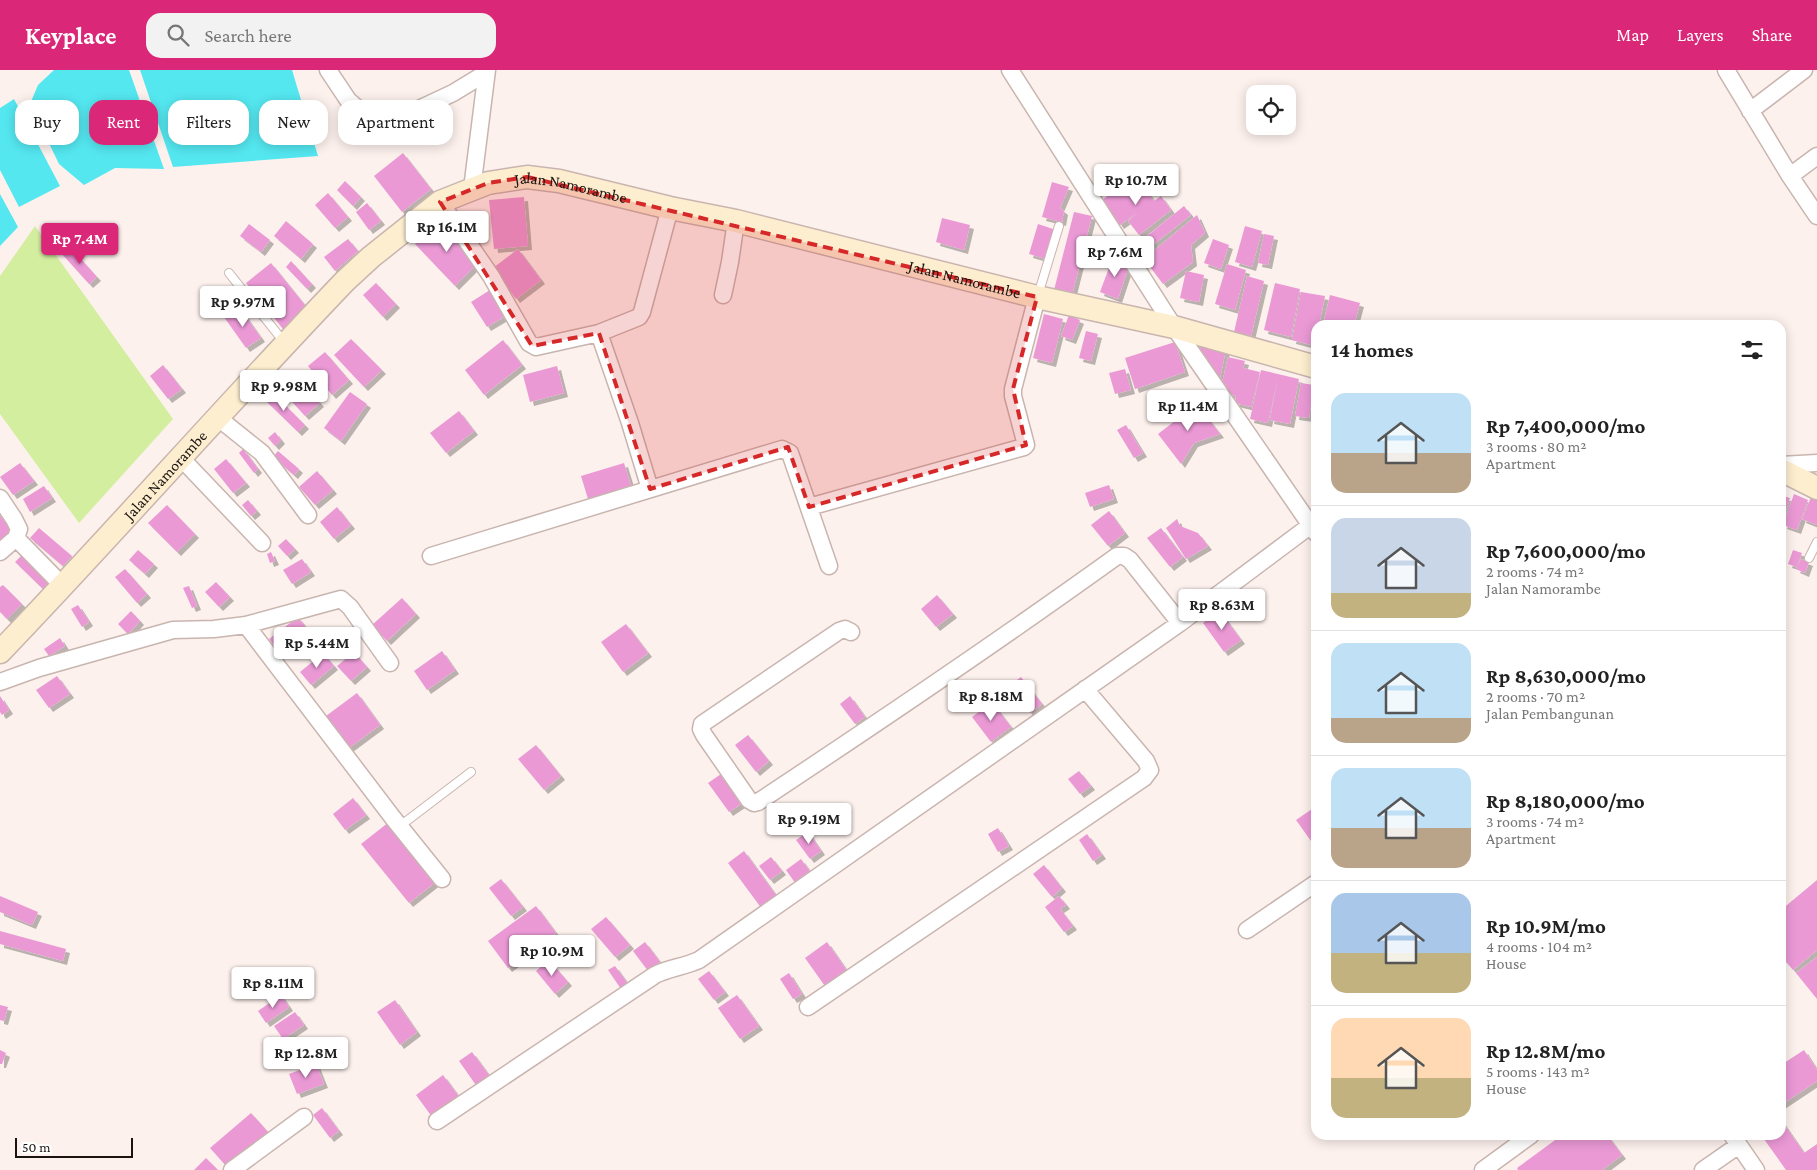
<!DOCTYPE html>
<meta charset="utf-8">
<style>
body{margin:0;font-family:"Crimson Pro",serif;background:#f2f2f2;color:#222;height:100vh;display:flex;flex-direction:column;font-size:19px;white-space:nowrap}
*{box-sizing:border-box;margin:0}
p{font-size:16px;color:#767676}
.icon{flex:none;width:28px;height:28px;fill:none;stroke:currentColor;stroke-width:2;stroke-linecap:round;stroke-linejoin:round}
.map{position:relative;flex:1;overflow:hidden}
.panel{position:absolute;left:1311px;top:250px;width:475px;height:820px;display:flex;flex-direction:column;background:#fff;border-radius:15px;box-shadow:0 2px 12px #0003}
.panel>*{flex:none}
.guide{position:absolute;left:15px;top:30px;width:475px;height:45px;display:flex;gap:10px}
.fabs{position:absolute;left:1246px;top:15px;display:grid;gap:10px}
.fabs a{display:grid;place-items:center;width:50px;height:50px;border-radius:10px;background:#fff;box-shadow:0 2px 12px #0003;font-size:25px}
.scale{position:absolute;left:15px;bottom:12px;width:118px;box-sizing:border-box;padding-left:5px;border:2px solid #1a1311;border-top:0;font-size:14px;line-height:18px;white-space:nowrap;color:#1a1311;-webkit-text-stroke:4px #fff;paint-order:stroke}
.price{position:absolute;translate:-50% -42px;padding:0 11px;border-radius:5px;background:#fff;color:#222;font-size:16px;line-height:32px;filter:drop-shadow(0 1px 2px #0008)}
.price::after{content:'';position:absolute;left:50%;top:30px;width:15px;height:11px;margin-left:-8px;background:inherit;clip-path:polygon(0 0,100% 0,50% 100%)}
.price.current{background:#db2777;color:#fff}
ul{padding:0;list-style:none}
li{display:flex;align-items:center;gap:15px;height:125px;padding:0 20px}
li+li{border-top:1px solid #e0e0e0}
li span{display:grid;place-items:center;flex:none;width:140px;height:100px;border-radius:15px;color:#555}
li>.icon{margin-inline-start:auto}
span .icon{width:60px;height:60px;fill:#fffc;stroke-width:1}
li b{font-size:21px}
h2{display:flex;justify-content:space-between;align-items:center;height:60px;padding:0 20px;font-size:21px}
.tag{padding:0 18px;border-radius:15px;background:#fff;box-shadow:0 2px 12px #0003;font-size:18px;line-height:45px}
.tag.current{background:#db2777;color:#fff}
header{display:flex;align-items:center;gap:30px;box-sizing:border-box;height:70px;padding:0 25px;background:#db2777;color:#fff}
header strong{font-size:24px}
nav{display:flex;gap:28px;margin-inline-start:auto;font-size:18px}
.search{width:350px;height:45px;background:#f2f2f2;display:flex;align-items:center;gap:12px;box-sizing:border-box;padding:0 18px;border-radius:15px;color:#767676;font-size:19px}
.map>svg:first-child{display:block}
</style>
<header>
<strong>Keyplace</strong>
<div class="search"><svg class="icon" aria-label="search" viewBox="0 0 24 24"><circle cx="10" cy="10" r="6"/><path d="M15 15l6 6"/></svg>Search here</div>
<nav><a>Map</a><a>Layers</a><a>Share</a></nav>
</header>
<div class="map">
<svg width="1817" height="1100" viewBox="0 0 1817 1100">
<defs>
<filter id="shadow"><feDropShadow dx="4" dy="4" stdDeviation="0" flood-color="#0004"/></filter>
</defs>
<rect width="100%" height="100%" fill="#fdf1ed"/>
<path fill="#d4eea0" d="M35,156L173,349L79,453L0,344V206Z"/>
<path fill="#54e7f0" d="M54,0H129L164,99L115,98L84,115L59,94L30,34L38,15Z
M140,0H292L318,86L173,97Z
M14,29L60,116L19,137L0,100V38Z
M0,124L18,157L0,176Z"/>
<path fill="#ea99d5" filter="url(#shadow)" d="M403,83L431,119L402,142L374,106Z
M1136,105L1154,131L1161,126L1171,140L1139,165L1128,151L1137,143L1120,155L1102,130Z
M345,111L361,127L353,136L337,120Z
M1052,112L1069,117L1060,138L1064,141L1062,152L1042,147Z
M328,123L348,147L335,158L315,135Z
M524,127L528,176L494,179L489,130Z
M367,133L381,151L369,160L356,142Z
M1184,136L1191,145L1149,178L1142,170Z
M1074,142L1092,146L1072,225L1054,220Z
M1197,145L1205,163L1191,175L1193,192L1163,214L1144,189Z
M942,148L970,155L964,180L936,172Z
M439,150L479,192L455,216L415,174Z
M286,151L313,174L301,189L274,166Z
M249,154L270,170L261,182L240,166Z
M1038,154L1056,160L1046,189L1029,184Z
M1245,156L1262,161L1252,197L1235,192Z
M1264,164L1274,166L1268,195L1258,193Z
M348,169L358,181L335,201L324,187Z
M1213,169L1229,175L1221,199L1204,193Z
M70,177L97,207L89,214L62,184Z
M518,179L541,210L516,229L493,198Z
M1113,187L1130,193L1118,229L1100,222Z
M291,191L312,214L307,219L286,197Z
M271,193L308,239L283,259L246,213Z
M1227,194L1246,200L1235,240L1215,234Z
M1186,201L1204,205L1199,232L1180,228Z
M1247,206L1264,211L1251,266L1234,262Z
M376,213L396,234L383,247L363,225Z
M1275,213L1300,219L1291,267L1264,260Z
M490,220L507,245L487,257L471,232Z
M1301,222L1325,226L1319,255H1316L1315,276L1292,270Z
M1330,225L1360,233L1354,255H1323Z
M239,237L261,268L246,278L224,247Z
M1044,244L1063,249L1052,293L1033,288Z
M1069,245L1080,250L1072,270L1061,266Z
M1086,261L1098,264L1091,291L1079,288Z
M351,269L382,300L364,317L334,285Z
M503,270L522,295L484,325L465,300Z
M1175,272L1185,302L1135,319L1125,288Z
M1193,272L1226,279L1219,313Z
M325,282L349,310L332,325L308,296Z
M1228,287L1245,291L1243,298L1260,302L1251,337L1235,333L1236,326L1220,322Z
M163,295L182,319L168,329L150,306Z
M557,296L564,323L530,332L523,305Z
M1125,299L1131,320L1115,324L1109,303Z
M1261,300L1299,309L1290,354L1270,350L1278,307L1268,353L1250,349Z
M300,310L320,333L305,346L285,324Z
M1301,313L1314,315L1309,348L1295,346Z
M271,321L305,355L298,362L264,329Z
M350,322L367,334L341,371L324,358Z
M1197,334L1220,364L1194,373L1181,394L1158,364Z
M459,341L474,361L446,383L430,363Z
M1126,355L1143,383L1134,388L1117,360Z
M275,362L281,370L275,376L268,368Z
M243,379L258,399L254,403L239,383Z
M278,381L299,399L294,405L273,387Z
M226,389L246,413L233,423L214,399Z
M20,393L34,411L13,425L0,407Z
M624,393L631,416L588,429L581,406Z
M317,401L333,420L315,435L299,417Z
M1109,415L1114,429L1090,437L1085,423Z
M44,416L52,428L30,442L23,429Z
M1794,424L1808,430L1797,460L1783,455Z
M1781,425L1790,428L1782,453H1781Z
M1811,427L1817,430V455L1802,449Z
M248,430L257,441L251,446L242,435Z
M167,435L195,464L177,482L148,453Z
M337,437L351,455L334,469L320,452Z
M1109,441L1125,463L1108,476L1091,455Z
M0,445L13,464L2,472L0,469Z
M1177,449L1180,456L1198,463L1208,476L1186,489L1166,458Z
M39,458L72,486L63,496L30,468Z
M1161,458L1183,487L1170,497L1147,468Z
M286,469L295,479L287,486L278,476Z
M138,480L154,494L145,504L129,490Z
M1793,480L1802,483L1797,497L1788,494Z
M271,482L275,491L270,493L267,484Z
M22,485L50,512L43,519L15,492Z
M302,489L311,502L292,514L283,500Z
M1801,489L1809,492L1805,503L1796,499Z
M125,499L147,524L137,533L115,507Z
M216,512L230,527L219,537L205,522Z
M3,515L22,534L7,549L0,542V517Z
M189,516L197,536L192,538L183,518Z
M937,525L953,544L936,557L921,539Z
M402,528L416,544L387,571L372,555Z
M78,535L89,552L82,557L71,539Z
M1219,540L1241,570L1224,582L1203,553Z
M131,541L140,551L128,564L118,554Z
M298,547L310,563L281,585L269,569Z
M626,554L648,583L623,602L601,572Z
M60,568L65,576L49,586L44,579Z
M442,581L455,600L427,620L414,601Z
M354,582L367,597L351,611L337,596Z
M323,583L334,596L311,615L300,602Z
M57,606L70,624L49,638L36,620Z
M1021,607L1042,634L1030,643L1009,616Z
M357,623L380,655L349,678L326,646Z
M0,626L9,640L2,645L0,642Z
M850,626L865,647L855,654L840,634Z
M992,632L1011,657L991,672L972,647Z
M748,665L769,691L756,702L735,675Z
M536,675L561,706L544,720L518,689Z
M1079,701L1091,716L1080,724L1068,709Z
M724,702L744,732L729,742L708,713Z
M353,728L366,745L345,760L333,744Z
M1312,739L1316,744V778L1296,750Z
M389,752L437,811L409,833L361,774Z
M998,758L1009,776L998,782L988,764Z
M808,762L821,781L810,789L796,770Z
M1087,764L1102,785L1093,791L1079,770Z
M744,781L778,828L762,839L728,793Z
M771,787L782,801L770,810L759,796Z
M801,789L813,806L798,817L786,800Z
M1044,795L1062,818L1052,827L1033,804Z
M501,809L523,837L511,846L489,818Z
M1817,810V880L1793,900L1781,886V840Z
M0,826L38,842L32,855L0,842Z
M1059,826L1066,835L1060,839L1073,856L1064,862L1045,837Z
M536,836L556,863L508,898L488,871Z
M606,847L630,875L615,887L591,859Z
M0,861L66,879L63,891L0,874Z
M645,872L660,892L648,901L633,881Z
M827,872L849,904L827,919L805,888Z
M1817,887V929L1796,903Z
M549,890L568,912L555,924L536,901Z
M615,896L628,914L621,919L608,900Z
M709,901L725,922L714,930L698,909Z
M789,903L802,924L793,929L780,909Z
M281,925L289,937L266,953L258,941Z
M737,925L759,956L740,969L718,938Z
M395,930L417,962L400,975L377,942Z
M0,935L8,937L4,951L0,950Z
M295,942L304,955L283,969L274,956Z
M299,969L305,984L280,993L274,977Z
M0,980L6,983L2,994H0Z
M1804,980L1817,1000V1011L1781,1035V995Z
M472,982L491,1008L478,1018L459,991Z
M316,994L324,1014L297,1024L289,1004Z
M443,1005L462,1031L435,1051L416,1025Z
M322,1038L339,1061L330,1068L313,1045Z
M251,1043L268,1062L227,1097L210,1078Z
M1781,1050L1804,1083L1817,1074V1100H1786L1761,1065H1781Z
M1562,1065H1607L1622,1085L1602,1100H1518L1517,1098Z
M206,1088L218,1100H194Z"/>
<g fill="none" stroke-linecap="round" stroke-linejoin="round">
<defs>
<path id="lane" d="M229,203L284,272
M1038,225L1059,156
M1809,488L1817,472
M400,756L471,702"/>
<path id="street" d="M328,0L348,30L374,53L383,56L390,55L406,45L453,23L486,3
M1010,0L1174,257L1316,463
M1726,0L1790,106L1817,146
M1750,41L1804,0
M1790,106L1817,86
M472,119L487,0
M440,132L491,206L529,273L536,277L599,263L639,247L642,242L670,138
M723,225L730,192L736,151
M599,263L630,353L650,419
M217,347L262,383L308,445
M180,387L262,473
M1781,395L1817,393
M0,428L14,449L19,459L16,468L63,516
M809,437L1024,377L1026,375L1013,326V319L1037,227
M0,482L16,468
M431,486L782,379L790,383L829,496
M246,555L341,529L350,537L390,593
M851,562L845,559L839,561L702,654L701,659L704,665L749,730L754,733L758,732C879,652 999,571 1117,486H1124L1130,490L1180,553
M0,612L39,598L173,560L214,559L246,555L393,748L442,809
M1247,860L1316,813
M808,937L1144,708L1150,700L1146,691L1085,619
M437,1051L655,905C668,898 684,897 699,890L1180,553L1311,455
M1732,1065L1756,1100
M232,1100L304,1047
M1483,1100L1531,1065
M1703,1100L1739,1075"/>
<g id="secondary">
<path d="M1781,400L1817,418"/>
<path id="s1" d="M0,582C117,460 228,333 345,211L371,187L440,132L488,113L527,107L559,111L670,138L736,151L1037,227L1174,257L1316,297"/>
</g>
</defs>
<use href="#lane" stroke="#c9b5af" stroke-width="10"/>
<use href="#street" stroke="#c9b5af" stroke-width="19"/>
<use href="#secondary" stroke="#c9b5af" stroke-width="25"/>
<use href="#lane" stroke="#fff" stroke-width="8"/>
<use href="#street" stroke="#fff" stroke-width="16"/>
<use href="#secondary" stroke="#fdeecf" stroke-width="22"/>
</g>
<path fill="#d62828" fill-opacity="0.2" stroke="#d62828" stroke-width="4" stroke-dasharray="10 6" stroke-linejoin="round" d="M527,107L1037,227L1013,319L1026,375L809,437L788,377L650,419L599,263L532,276L440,132L488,113Z"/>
<g text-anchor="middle" stroke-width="5" stroke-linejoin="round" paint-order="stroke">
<g font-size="16" fill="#1a1311" stroke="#fff">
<text dy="6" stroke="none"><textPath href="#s1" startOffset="766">Jalan Namorambe</textPath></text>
<text dy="6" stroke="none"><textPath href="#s1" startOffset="1171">Jalan Namorambe</textPath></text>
<text dy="6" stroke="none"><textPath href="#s1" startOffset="242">Jalan Namorambe</textPath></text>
</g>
</g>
</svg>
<div class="fabs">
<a><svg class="icon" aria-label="locate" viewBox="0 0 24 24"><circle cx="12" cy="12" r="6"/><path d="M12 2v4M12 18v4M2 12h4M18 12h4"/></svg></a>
</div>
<div class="scale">50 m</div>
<b class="price" style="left:1136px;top:136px">Rp 10.7M</b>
<b class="price" style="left:447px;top:183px">Rp 16.1M</b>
<b class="price current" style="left:80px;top:195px">Rp 7.4M</b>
<b class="price" style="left:1115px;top:208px">Rp 7.6M</b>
<b class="price" style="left:243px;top:258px">Rp 9.97M</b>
<b class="price" style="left:284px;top:342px">Rp 9.98M</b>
<b class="price" style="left:1188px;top:362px">Rp 11.4M</b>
<b class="price" style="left:1222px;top:561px">Rp 8.63M</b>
<b class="price" style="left:317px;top:599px">Rp 5.44M</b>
<b class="price" style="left:991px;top:652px">Rp 8.18M</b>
<b class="price" style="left:809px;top:775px">Rp 9.19M</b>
<b class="price" style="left:552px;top:907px">Rp 10.9M</b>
<b class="price" style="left:273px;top:939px">Rp 8.11M</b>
<b class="price" style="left:306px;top:1009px">Rp 12.8M</b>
<div class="guide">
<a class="tag">Buy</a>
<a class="tag current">Rent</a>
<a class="tag">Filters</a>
<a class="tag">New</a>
<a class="tag">Apartment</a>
</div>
<section class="panel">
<h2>14 homes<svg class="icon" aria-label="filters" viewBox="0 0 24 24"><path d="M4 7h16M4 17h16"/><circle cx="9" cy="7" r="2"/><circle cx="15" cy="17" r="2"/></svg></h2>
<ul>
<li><span style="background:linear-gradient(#bfe0f5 60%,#b9a48a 0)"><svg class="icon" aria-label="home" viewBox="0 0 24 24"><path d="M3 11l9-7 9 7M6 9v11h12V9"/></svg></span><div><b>Rp 7,400,000/mo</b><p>3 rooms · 80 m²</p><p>Apartment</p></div></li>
<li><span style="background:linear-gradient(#c9d6e8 75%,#c2b280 0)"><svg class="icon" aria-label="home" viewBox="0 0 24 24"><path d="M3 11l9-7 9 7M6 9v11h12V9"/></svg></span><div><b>Rp 7,600,000/mo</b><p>2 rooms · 74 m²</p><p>Jalan Namorambe</p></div></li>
<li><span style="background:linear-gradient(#bfe0f5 75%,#b9a48a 0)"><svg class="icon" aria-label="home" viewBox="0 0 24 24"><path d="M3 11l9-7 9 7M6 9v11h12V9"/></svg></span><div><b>Rp 8,630,000/mo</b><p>2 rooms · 70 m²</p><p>Jalan Pembangunan</p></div></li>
<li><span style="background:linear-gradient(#bfe0f5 60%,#b9a48a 0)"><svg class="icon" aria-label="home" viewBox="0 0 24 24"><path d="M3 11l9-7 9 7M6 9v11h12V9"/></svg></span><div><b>Rp 8,180,000/mo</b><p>3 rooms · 74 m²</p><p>Apartment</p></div></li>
<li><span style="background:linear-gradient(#a9c7e8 60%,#c2b280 0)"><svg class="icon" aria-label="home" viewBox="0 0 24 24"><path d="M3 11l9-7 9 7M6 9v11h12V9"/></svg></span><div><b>Rp 10.9M/mo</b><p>4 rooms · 104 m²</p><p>House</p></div></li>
<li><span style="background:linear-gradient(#ffd9b3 60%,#c2b280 0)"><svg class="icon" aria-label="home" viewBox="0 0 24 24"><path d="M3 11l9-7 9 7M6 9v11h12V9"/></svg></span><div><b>Rp 12.8M/mo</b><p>5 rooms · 143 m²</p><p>House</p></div></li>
</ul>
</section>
</div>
